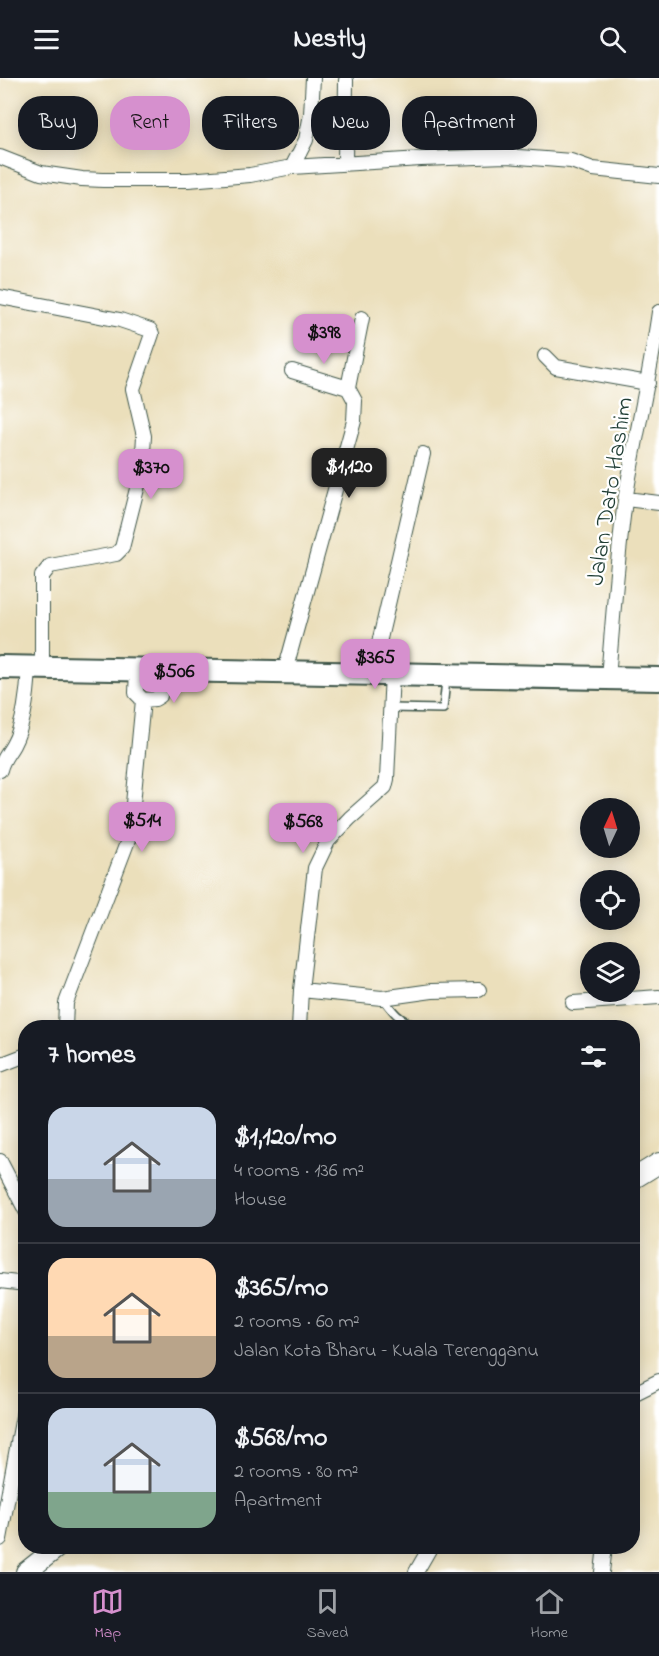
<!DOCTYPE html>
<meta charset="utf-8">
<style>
body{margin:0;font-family:"Indie Flower",sans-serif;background:#20242c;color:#f1f3f6;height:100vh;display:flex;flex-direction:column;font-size:22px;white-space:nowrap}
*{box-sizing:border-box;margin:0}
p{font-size:20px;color:#9ea1a6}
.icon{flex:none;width:33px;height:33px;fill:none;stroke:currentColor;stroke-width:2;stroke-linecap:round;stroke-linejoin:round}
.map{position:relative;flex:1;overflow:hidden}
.details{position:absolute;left:18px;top:942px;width:622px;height:534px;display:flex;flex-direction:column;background:#171b24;border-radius:24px;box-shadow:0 3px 15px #0003}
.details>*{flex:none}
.top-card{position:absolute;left:18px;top:18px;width:624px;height:54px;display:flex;gap:12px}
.needle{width:39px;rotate:4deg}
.tools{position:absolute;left:580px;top:720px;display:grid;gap:12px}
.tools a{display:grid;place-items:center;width:60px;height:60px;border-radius:50%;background:#171b24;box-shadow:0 3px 15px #0003;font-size:30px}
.price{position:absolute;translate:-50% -51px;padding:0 14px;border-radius:12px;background:#d690ce;color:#111;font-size:20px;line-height:39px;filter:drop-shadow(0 2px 3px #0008)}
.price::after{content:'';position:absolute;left:50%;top:36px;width:18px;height:14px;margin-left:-9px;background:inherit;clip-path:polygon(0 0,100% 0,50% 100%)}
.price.active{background:#222;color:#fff}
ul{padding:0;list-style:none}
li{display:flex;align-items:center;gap:18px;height:150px;padding:0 30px}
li+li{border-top:2px solid #363941}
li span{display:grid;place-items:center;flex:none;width:168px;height:120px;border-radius:18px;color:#555}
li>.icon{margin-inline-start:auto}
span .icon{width:72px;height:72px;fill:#fffc;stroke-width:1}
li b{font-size:26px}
h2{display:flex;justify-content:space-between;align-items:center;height:72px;padding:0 30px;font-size:26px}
.pill{padding:0 21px;border-radius:24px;background:#171b24;box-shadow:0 3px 15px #0003;font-size:21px;line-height:54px}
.pill.active{background:#d690ce;color:#111}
header{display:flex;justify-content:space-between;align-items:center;height:78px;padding:0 30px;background:#171b24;font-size:27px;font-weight:700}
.tab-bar{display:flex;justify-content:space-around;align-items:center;height:84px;border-top:2px solid #363941;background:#171b24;font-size:16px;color:#9ea1a6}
.tab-bar a{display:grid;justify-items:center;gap:3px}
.tab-bar .active{color:#d690ce}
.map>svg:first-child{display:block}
</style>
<header><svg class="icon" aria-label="menu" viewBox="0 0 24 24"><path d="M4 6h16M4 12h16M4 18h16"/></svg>Nestly<svg class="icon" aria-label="search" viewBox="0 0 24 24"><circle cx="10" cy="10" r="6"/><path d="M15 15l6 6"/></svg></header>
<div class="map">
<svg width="659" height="1494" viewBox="0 0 659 1494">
<rect width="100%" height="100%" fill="#fff"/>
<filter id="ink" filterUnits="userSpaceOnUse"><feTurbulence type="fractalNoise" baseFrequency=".0167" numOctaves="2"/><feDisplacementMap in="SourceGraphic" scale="12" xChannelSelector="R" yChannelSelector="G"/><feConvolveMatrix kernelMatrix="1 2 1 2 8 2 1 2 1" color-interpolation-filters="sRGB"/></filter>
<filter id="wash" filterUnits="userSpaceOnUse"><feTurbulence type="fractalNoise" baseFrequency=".008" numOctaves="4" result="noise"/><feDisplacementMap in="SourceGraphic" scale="24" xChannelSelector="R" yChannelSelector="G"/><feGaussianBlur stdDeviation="1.35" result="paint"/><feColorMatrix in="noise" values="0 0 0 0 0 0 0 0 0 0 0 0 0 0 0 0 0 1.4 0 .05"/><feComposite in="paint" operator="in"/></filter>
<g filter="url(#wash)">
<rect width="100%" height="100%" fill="#ebdfbb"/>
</g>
<g filter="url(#ink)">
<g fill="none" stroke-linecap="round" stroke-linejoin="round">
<defs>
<path id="service" d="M390,630L443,631L446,602
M382,920C391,929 395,939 408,944"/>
<path id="minor" d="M0,79L41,95L82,101L103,102H188L250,97L292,89L421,81L506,78L571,83L593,91L659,98
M345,86L346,2
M292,89L306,62L311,36L313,0
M0,219L120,242L150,252L152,256L133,311L144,358L142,391L122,470L116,476L50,488L42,498V589
M545,278L556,289L648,305
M292,293L348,310
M626,421L659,425
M285,593L354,343L355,323L348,310L362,240
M372,595L423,376
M608,600C613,541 617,481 625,423C635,360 650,298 659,234
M143,622L155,621L160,618L162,591
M0,692C2,682 8,676 13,667C24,647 28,612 29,589
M301,912L382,920L432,913L479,912
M573,925L659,919
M65,950L66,925L130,757L143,622L136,615L137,591
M299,950L301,912L315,790L328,763L350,740L385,709L387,701L392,595
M0,987L26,977
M0,1083L26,1133
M0,1203L26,1206
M633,1316L659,1303
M0,1461L26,1322
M416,1494L431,1468
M602,1494L605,1468"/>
<path id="secondary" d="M633,1101L659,1085
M26,1494L59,1468"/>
<path id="primary" d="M0,589L659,601"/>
</defs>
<use href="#service" stroke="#3e5548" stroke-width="10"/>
<use href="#minor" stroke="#3e5548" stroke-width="16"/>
<use href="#secondary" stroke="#3e5548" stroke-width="22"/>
<use href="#primary" stroke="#3e5548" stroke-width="26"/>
<use href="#service" stroke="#fff" stroke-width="7"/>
<use href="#minor" stroke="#fff" stroke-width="14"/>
<use href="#secondary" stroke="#fff" stroke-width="20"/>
<use href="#primary" stroke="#fff" stroke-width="22"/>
</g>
</g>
<g text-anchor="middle" stroke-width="4.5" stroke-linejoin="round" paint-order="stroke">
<g font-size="24" fill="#1f3d34" stroke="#fff">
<text transform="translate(609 413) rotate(-81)" y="8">Jalan Dato Hashim</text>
</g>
</g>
</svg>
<div class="tools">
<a><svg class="needle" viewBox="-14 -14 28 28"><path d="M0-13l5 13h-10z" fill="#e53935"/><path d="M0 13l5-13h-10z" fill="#9ea1a6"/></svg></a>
<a><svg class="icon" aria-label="locate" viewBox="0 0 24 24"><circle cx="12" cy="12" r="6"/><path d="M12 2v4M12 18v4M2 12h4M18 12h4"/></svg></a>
<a><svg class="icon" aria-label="layers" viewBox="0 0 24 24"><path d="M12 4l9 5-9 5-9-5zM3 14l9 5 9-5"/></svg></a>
</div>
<b class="price" style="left:324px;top:287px">$398</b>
<b class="price active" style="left:349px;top:421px">$1,120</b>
<b class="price" style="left:151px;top:422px">$370</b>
<b class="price" style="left:375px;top:612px">$365</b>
<b class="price" style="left:174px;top:626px">$506</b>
<b class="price" style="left:142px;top:775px">$514</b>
<b class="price" style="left:303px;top:776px">$568</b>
<div class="top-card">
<a class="pill">Buy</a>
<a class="pill active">Rent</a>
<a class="pill">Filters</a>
<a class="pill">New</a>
<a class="pill">Apartment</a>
</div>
<section class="details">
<h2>7 homes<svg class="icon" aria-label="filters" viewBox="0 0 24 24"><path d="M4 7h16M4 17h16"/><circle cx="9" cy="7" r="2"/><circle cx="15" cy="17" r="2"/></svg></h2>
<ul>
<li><span style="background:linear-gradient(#c9d6e8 60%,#9aa5b1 0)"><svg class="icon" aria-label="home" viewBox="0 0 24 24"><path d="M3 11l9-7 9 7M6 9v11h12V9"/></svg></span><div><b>$1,120/mo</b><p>4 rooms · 136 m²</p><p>House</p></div></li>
<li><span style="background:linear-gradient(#ffd9b3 65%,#b9a48a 0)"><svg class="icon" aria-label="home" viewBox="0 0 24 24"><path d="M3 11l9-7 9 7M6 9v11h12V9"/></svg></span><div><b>$365/mo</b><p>2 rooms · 60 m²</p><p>Jalan Kota Bharu – Kuala Terengganu</p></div></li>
<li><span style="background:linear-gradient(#c9d6e8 70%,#7fa58c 0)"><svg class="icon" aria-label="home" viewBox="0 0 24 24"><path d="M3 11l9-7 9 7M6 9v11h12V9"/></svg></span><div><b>$568/mo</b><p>2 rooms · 80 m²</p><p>Apartment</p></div></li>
</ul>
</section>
</div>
<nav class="tab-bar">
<a class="active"><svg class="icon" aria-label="map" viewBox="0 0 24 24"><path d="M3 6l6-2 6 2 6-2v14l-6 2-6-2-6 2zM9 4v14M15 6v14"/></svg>Map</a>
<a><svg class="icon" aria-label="saved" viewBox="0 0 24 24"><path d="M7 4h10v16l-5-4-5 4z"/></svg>Saved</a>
<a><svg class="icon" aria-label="home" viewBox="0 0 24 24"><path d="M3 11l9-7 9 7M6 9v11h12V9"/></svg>Home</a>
</nav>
